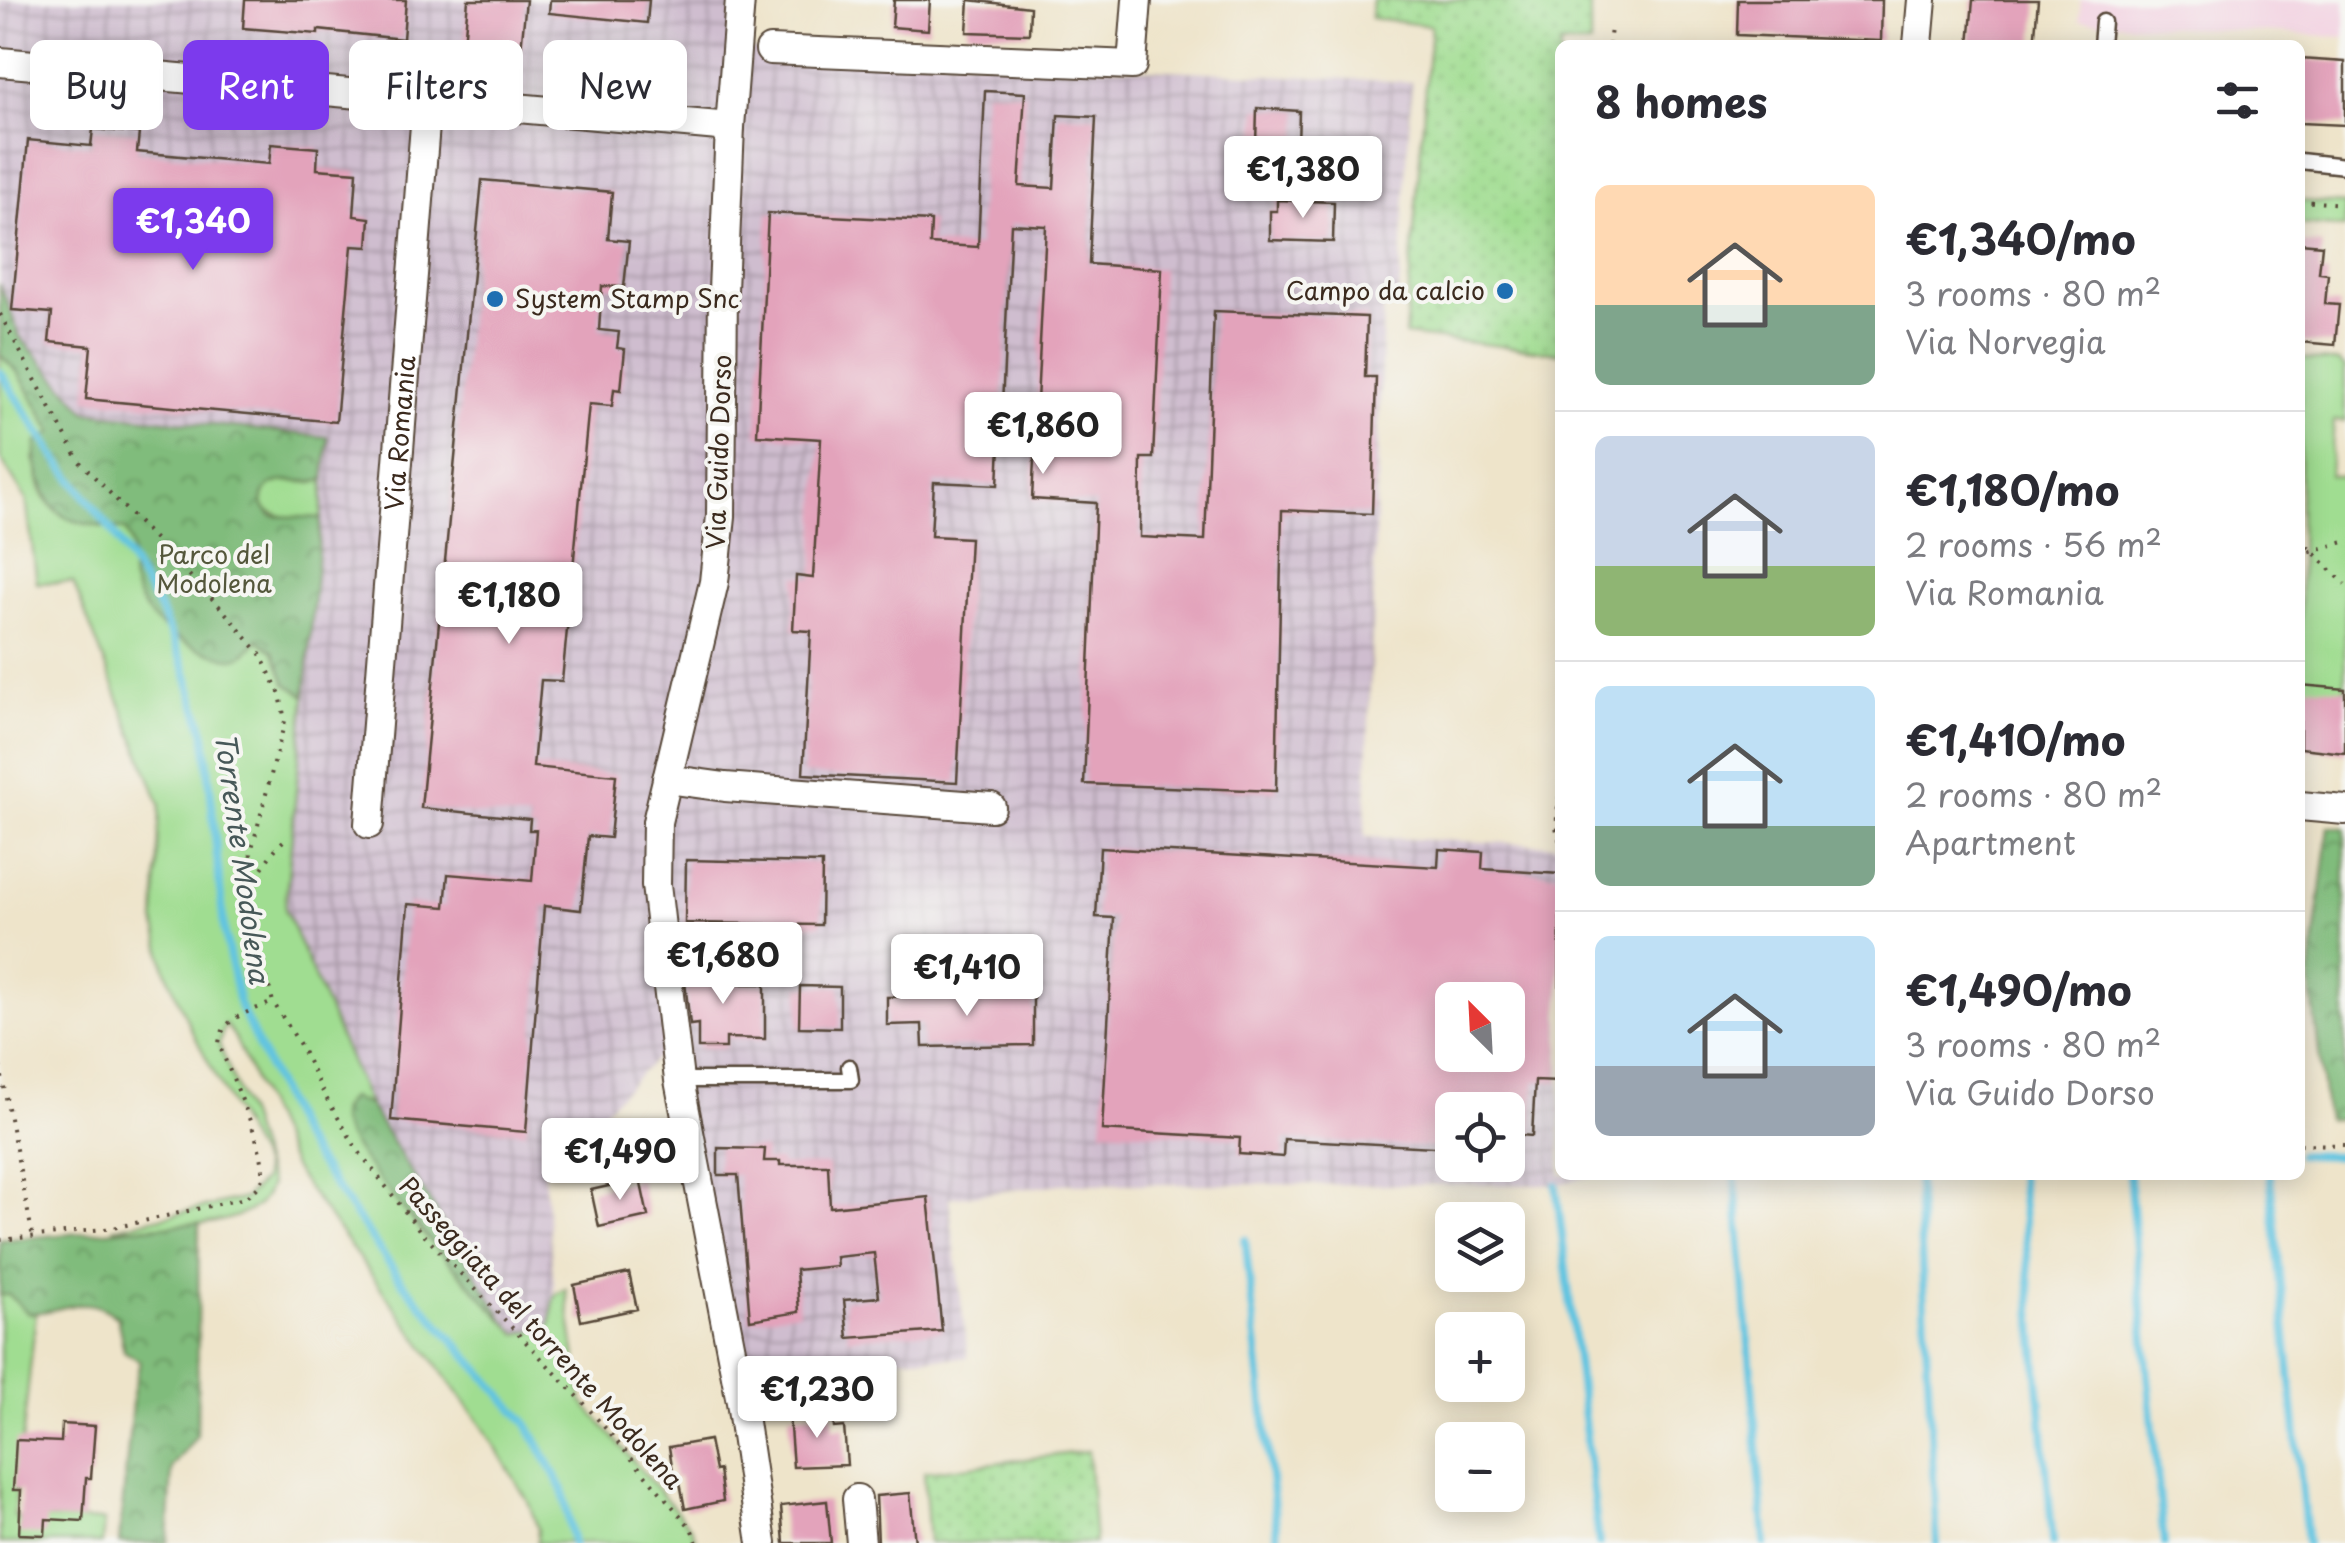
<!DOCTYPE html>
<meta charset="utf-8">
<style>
body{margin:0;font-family:"Playpen Sans",sans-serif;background:#f2f2f3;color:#2b2b33;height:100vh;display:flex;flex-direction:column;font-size:38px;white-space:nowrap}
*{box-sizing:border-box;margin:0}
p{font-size:32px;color:#7c7c81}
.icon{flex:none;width:55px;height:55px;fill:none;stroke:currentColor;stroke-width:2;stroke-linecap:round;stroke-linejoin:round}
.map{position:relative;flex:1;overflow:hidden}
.details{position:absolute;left:1555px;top:40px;width:750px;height:1140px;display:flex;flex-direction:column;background:#fff;border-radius:15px;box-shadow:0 5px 25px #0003}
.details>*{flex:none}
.banner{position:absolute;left:30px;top:40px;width:950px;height:90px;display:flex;gap:20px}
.needle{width:65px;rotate:336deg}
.fabs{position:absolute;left:1435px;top:982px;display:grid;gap:20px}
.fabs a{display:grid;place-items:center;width:90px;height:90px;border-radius:15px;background:#fff;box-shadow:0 5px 25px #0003;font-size:50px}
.price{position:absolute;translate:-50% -85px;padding:0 22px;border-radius:10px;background:#fff;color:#222;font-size:32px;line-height:65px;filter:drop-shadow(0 2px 5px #0008)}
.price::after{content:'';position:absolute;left:50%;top:60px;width:30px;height:22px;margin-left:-15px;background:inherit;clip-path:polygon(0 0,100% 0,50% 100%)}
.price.on{background:#7c3aed;color:#fff}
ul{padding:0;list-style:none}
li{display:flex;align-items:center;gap:30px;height:250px;padding:0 40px}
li+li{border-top:2px solid #e1e1e2}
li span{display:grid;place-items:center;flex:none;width:280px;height:200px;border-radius:15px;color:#555}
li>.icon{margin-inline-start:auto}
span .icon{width:120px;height:120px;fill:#fffc;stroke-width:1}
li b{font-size:42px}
h2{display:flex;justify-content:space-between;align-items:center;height:120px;padding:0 40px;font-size:42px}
.pill{padding:0 35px;border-radius:15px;background:#fff;box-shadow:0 5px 25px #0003;font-size:35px;line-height:90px}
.pill.on{background:#7c3aed;color:#fff}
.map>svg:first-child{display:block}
</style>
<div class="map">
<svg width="2345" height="1543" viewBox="0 0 2345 1543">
<defs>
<pattern id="industrial-grid" width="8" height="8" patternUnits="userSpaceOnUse" patternTransform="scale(2.5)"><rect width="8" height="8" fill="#cfbdcf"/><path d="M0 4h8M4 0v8" fill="none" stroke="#a99aa7"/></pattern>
<pattern id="forest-crowns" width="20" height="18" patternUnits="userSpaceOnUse" patternTransform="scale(2.5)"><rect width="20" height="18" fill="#80bc7b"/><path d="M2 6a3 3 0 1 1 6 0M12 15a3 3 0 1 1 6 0" fill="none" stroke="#6a9964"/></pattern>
<pattern id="park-dots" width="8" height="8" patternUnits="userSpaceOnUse" patternTransform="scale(2.5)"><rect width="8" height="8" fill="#a0dd91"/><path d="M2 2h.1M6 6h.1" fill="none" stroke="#8bbe7d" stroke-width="1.8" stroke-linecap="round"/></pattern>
</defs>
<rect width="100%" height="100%" fill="#f6f6f2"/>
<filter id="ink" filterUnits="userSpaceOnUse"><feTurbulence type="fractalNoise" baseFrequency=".01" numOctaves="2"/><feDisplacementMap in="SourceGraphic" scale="20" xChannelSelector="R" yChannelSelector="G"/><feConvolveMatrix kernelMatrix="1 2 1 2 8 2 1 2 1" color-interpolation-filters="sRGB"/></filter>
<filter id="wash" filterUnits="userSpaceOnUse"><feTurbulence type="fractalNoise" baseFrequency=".0048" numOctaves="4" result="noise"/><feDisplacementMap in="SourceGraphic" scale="40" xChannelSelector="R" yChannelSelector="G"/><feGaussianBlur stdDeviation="2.25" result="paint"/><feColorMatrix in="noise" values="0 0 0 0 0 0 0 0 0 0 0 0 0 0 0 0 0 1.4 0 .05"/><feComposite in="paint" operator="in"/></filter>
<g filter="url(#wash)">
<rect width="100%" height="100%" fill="#eee4ca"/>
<path fill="#f2cfe0" d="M2081,0H2345V37L2079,21Z"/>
<path fill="url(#industrial-grid)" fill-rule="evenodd" d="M0,0H738L737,49L1412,82L1398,307H1383L1365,837L1560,845V1175H1595L1556,1185L1062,1184L949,1198L968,1358L732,1357L694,1170L682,1172L659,1055L606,1109L543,1162L555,1295L550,1327L517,1335L507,1324L369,1105L285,909L328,437L87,412L20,337L0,284ZM1452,1000H1508V1055H1452ZM1452,1110H1508V1165H1452Z"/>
<path fill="#a0dd91" stroke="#6e8458" stroke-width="2.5" d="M2300,201L2345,204V228L2300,224Z
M0,355L18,372L53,433L34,458C38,468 38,480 41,490C55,524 94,525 125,530L134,548L133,581L243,655L258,639L274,652L286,683L305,696L285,909L369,1105L350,1098L341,1109L340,1122L420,1231L517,1334L550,1327L555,1295L566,1289L582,1401L691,1528L697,1543H537L538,1529L528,1501L483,1427L295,1171L234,1036L225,1024L219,1044L249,1119L270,1185C267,1192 264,1200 258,1205C225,1231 154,1226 113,1228L245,1198L263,1180V1166L190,1027L165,968L155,921L160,804L73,582L37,583L26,499L0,458Z
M2300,358L2339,362L2345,367V421H2334L2330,475L2345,477V692L2300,687Z
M280,480L313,483L324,480L321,518C301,518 272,520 261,504L265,488Z
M8,1294L28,1313H36L14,1517L104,1521L102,1543H0V1295Z"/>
<path fill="url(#forest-crowns)" stroke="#5e734c" stroke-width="2.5" d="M0,284L20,337L87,412L328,437L324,480C301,486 264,469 262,504L272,516L321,518L305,696L286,683L274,652L258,640C252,646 244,657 234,658C227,659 218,655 211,653C178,643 142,620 133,582C128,560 138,555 125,530C79,522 51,527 39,474C37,461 34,456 37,442L53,432L18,372L0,355Z
M2329,826L2345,828V1120H2327L2310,978Z
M350,1098L369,1105L507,1324C478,1293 343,1151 340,1118C340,1109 345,1105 350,1098Z
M199,1223L197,1435L172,1467L168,1543H119L133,1394L140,1361L124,1351L117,1317C81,1290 67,1313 28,1313L9,1295H0V1240Z"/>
<path fill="url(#park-dots)" stroke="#6e8458" stroke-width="2.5" d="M1373,0H1590V45H1560V353L1405,335L1431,26L1371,18Z
M1088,1451L1095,1543H929L924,1472Z"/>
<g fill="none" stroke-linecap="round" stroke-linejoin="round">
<path stroke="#62c4e0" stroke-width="8" d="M0,372L58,461L112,531L160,610L185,669L205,735L224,929L239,1004L301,1138L402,1282L528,1425L563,1490L573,1543
M2300,1155L2345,1156
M1735,1175L1765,1543
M1917,1175L1937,1543
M2020,1175L2053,1543
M2129,1175L2164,1543
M2270,1175L2307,1543
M1556,1185L1599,1543
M1245,1239L1278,1543"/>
</g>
<g id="blocks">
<path fill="#e3a3bb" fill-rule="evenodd" d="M245,0H406L403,39L318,30V34L243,28Z
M468,0H526L521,50L464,44Z
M550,0H649L647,23L549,13Z
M894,0H930L928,30L892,27Z
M969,0L1030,7L1029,34L967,32Z
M1738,0H1882L1881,41L1737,35Z
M1973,0H2038L2034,45H1969Z
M2300,59L2345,62V125L2300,123Z
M985,91L1025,93L1019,186L1054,188L1058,115L1096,117L1089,264L1162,269L1153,458H1141L1140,537L1205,540L1214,311L1367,317L1365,377H1376L1372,514L1282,510L1276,791L1084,784L1096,503L1032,499L1046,226L1011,224L998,485L934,482L931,536L970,538L957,782L803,774L811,631L793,630L796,576L813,578L821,439L757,435L768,213L931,221L930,244L978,247Z
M1257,108L1299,111L1298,146L1256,144Z
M93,129L139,133L137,152L269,164L271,144L318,148L317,169L357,172L354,216L370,218L368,247L352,246L336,422L86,399L91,346L49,342L52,313L12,310L28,140L91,146Z
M482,180L612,192L608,239L629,241L624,287L602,286L599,330L619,332L617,348L625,349L621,390L614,389L612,406L589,404L562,681L541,680L533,767L616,775L610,838L588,836L581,910L544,906L526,1132L391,1120L408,904L445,907L448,874L532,881L536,830H529L530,819L421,808Z
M1277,200L1334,202L1333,242L1270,240V211H1277Z
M2300,243L2322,245L2319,273L2328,274L2325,304L2339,305L2335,345L2300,342Z
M2300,685L2345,689V753L2300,748Z
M1100,848L1438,867L1439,849L1483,852L1482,869L1560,874L1559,1082L1535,1081L1532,1136L1508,1134V1110H1452V1148L1284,1139L1283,1157L1239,1154L1240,1138L1102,1130L1114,918L1096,917ZM1452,1000H1508V1055H1452Z
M686,860L822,863L821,925L685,923Z
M720,964V984H765V1039L726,1038V1048H698V1024L690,1025L683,965Z
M800,986L840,987V1028L799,1027Z
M1033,995V1045L923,1047L922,1024L887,1025V997Z
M718,1148L765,1149L764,1161H780V1165H828L830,1207L928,1197L942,1331L848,1338L844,1300L879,1297L874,1253L836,1257L837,1266L796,1270L799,1312L750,1320L738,1175H718Z
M640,1179L648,1216L599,1227L591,1190Z
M629,1273L637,1309L581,1321L574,1285Z
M832,1413L834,1428L844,1427L847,1465L793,1467L789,1415Z
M62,1424L95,1426L91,1478H86L83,1521L46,1519L45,1535L19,1534L21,1490H13L16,1440L61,1442Z
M709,1440L715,1471L719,1470L723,1501L685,1509L679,1477L674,1478L669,1447Z
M910,1493L915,1543H878L876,1496Z
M827,1501L831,1543H784L781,1506Z"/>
</g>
</g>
<g filter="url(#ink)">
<use href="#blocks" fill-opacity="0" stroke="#564638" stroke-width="2.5"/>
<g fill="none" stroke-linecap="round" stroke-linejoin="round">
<defs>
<path id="lane" d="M2101,45L2103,22
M2300,161L2345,166
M679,1080H851L849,1067"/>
<g id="street">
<path d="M740,0L730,127L723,290L721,516L714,582L657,822L656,885L679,1080L741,1402L762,1543"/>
<path d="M1918,45L1922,0"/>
<path d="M770,50L1132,65L1137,0"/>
<path d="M0,62L730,127"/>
<path d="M667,779L725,787L991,807"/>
<path d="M2300,806L2345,810"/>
<path id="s1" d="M369,824L427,100"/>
<path d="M857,1499L861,1543"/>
</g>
</defs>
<use href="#lane" stroke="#564638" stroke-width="19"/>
<use href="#street" stroke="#564638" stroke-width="32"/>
<path stroke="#564638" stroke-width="4" stroke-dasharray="2.5 8" stroke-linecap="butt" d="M1609,45L1611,28
M2300,201L2345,204
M0,314L79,461L223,610L260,654L280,694L285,721L251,852L248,883L251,916L273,1002L299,1043L325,1096L357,1149L420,1231L582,1401L691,1528L697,1543
M2300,539L2345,584
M2300,554L2345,542
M1560,786L1556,827L1560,843
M248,883C263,874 267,853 286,839
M0,1066L33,1238
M2300,1144L2345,1145
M0,1240L113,1228L245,1198C251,1193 259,1188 262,1181C271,1158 228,1070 219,1044C221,1017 250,1012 273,1002"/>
<use href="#lane" stroke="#fff" stroke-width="14"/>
<use href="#street" stroke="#fff" stroke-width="28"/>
</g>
</g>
<g fill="#1f6fb2" stroke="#f6f6f2" stroke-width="4">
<circle cx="1505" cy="291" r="10"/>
<circle cx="495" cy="299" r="10"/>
</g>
<g text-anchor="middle" stroke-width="8" stroke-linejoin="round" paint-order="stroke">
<g font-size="25" fill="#3b2a1e" stroke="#f6f6f2" text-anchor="end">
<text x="1485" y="300">Campo da calcio</text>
<text x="515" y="308" text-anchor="start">System Stamp Snc</text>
</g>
<g font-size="25" fill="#3b2a1e" stroke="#f6f6f2">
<text dy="9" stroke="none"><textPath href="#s1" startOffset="392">Via Romania</textPath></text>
<text transform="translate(719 452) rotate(-88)" y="9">Via Guido Dorso</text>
<text transform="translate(541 1333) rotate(48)" y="9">Passeggiata del torrente Modolena</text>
</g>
<g font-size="25" fill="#54573b" stroke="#f6f6f2">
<text x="214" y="564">Parco del<tspan x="214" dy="29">Modolena</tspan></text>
</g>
<g font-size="28" font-style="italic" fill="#475858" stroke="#f6f6f2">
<text transform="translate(242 858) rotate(82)" y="10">Torrente Modolena</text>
</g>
</g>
</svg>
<div class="fabs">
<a><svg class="needle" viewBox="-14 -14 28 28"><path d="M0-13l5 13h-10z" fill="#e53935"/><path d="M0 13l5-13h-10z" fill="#7c7c81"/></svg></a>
<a><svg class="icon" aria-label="locate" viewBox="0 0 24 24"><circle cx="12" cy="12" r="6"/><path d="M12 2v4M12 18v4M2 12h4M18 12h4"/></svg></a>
<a><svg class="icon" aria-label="layers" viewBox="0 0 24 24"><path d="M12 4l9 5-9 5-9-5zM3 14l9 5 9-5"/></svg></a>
<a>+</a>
<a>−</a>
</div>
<b class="price" style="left:1303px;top:221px">€1,380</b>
<b class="price on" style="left:193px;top:273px">€1,340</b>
<b class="price" style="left:1043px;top:477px">€1,860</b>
<b class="price" style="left:509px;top:647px">€1,180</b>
<b class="price" style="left:723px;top:1007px">€1,680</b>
<b class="price" style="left:967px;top:1019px">€1,410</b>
<b class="price" style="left:620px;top:1203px">€1,490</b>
<b class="price" style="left:817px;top:1441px">€1,230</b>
<div class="banner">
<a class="pill">Buy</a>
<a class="pill on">Rent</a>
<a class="pill">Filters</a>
<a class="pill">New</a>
</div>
<section class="details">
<h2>8 homes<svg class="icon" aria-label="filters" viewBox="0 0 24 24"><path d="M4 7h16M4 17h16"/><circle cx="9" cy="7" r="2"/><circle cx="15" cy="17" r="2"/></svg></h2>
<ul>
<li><span style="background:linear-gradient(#ffd9b3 60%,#7fa58c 0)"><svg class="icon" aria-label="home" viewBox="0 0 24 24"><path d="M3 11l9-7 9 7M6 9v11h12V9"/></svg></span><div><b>€1,340/mo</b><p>3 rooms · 80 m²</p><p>Via Norvegia</p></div></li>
<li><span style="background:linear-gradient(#c9d6e8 65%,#8fb573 0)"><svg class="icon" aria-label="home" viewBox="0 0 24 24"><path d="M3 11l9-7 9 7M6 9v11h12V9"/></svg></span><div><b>€1,180/mo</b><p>2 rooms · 56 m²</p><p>Via Romania</p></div></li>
<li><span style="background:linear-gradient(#bfe0f5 70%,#7fa58c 0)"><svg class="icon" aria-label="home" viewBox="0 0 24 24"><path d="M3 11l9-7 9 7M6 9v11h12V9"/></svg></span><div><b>€1,410/mo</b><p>2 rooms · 80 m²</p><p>Apartment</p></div></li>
<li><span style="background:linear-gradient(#bfe0f5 65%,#9aa5b1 0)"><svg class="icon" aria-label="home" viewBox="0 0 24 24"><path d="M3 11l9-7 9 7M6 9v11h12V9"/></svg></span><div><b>€1,490/mo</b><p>3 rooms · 80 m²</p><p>Via Guido Dorso</p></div></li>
</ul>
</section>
</div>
